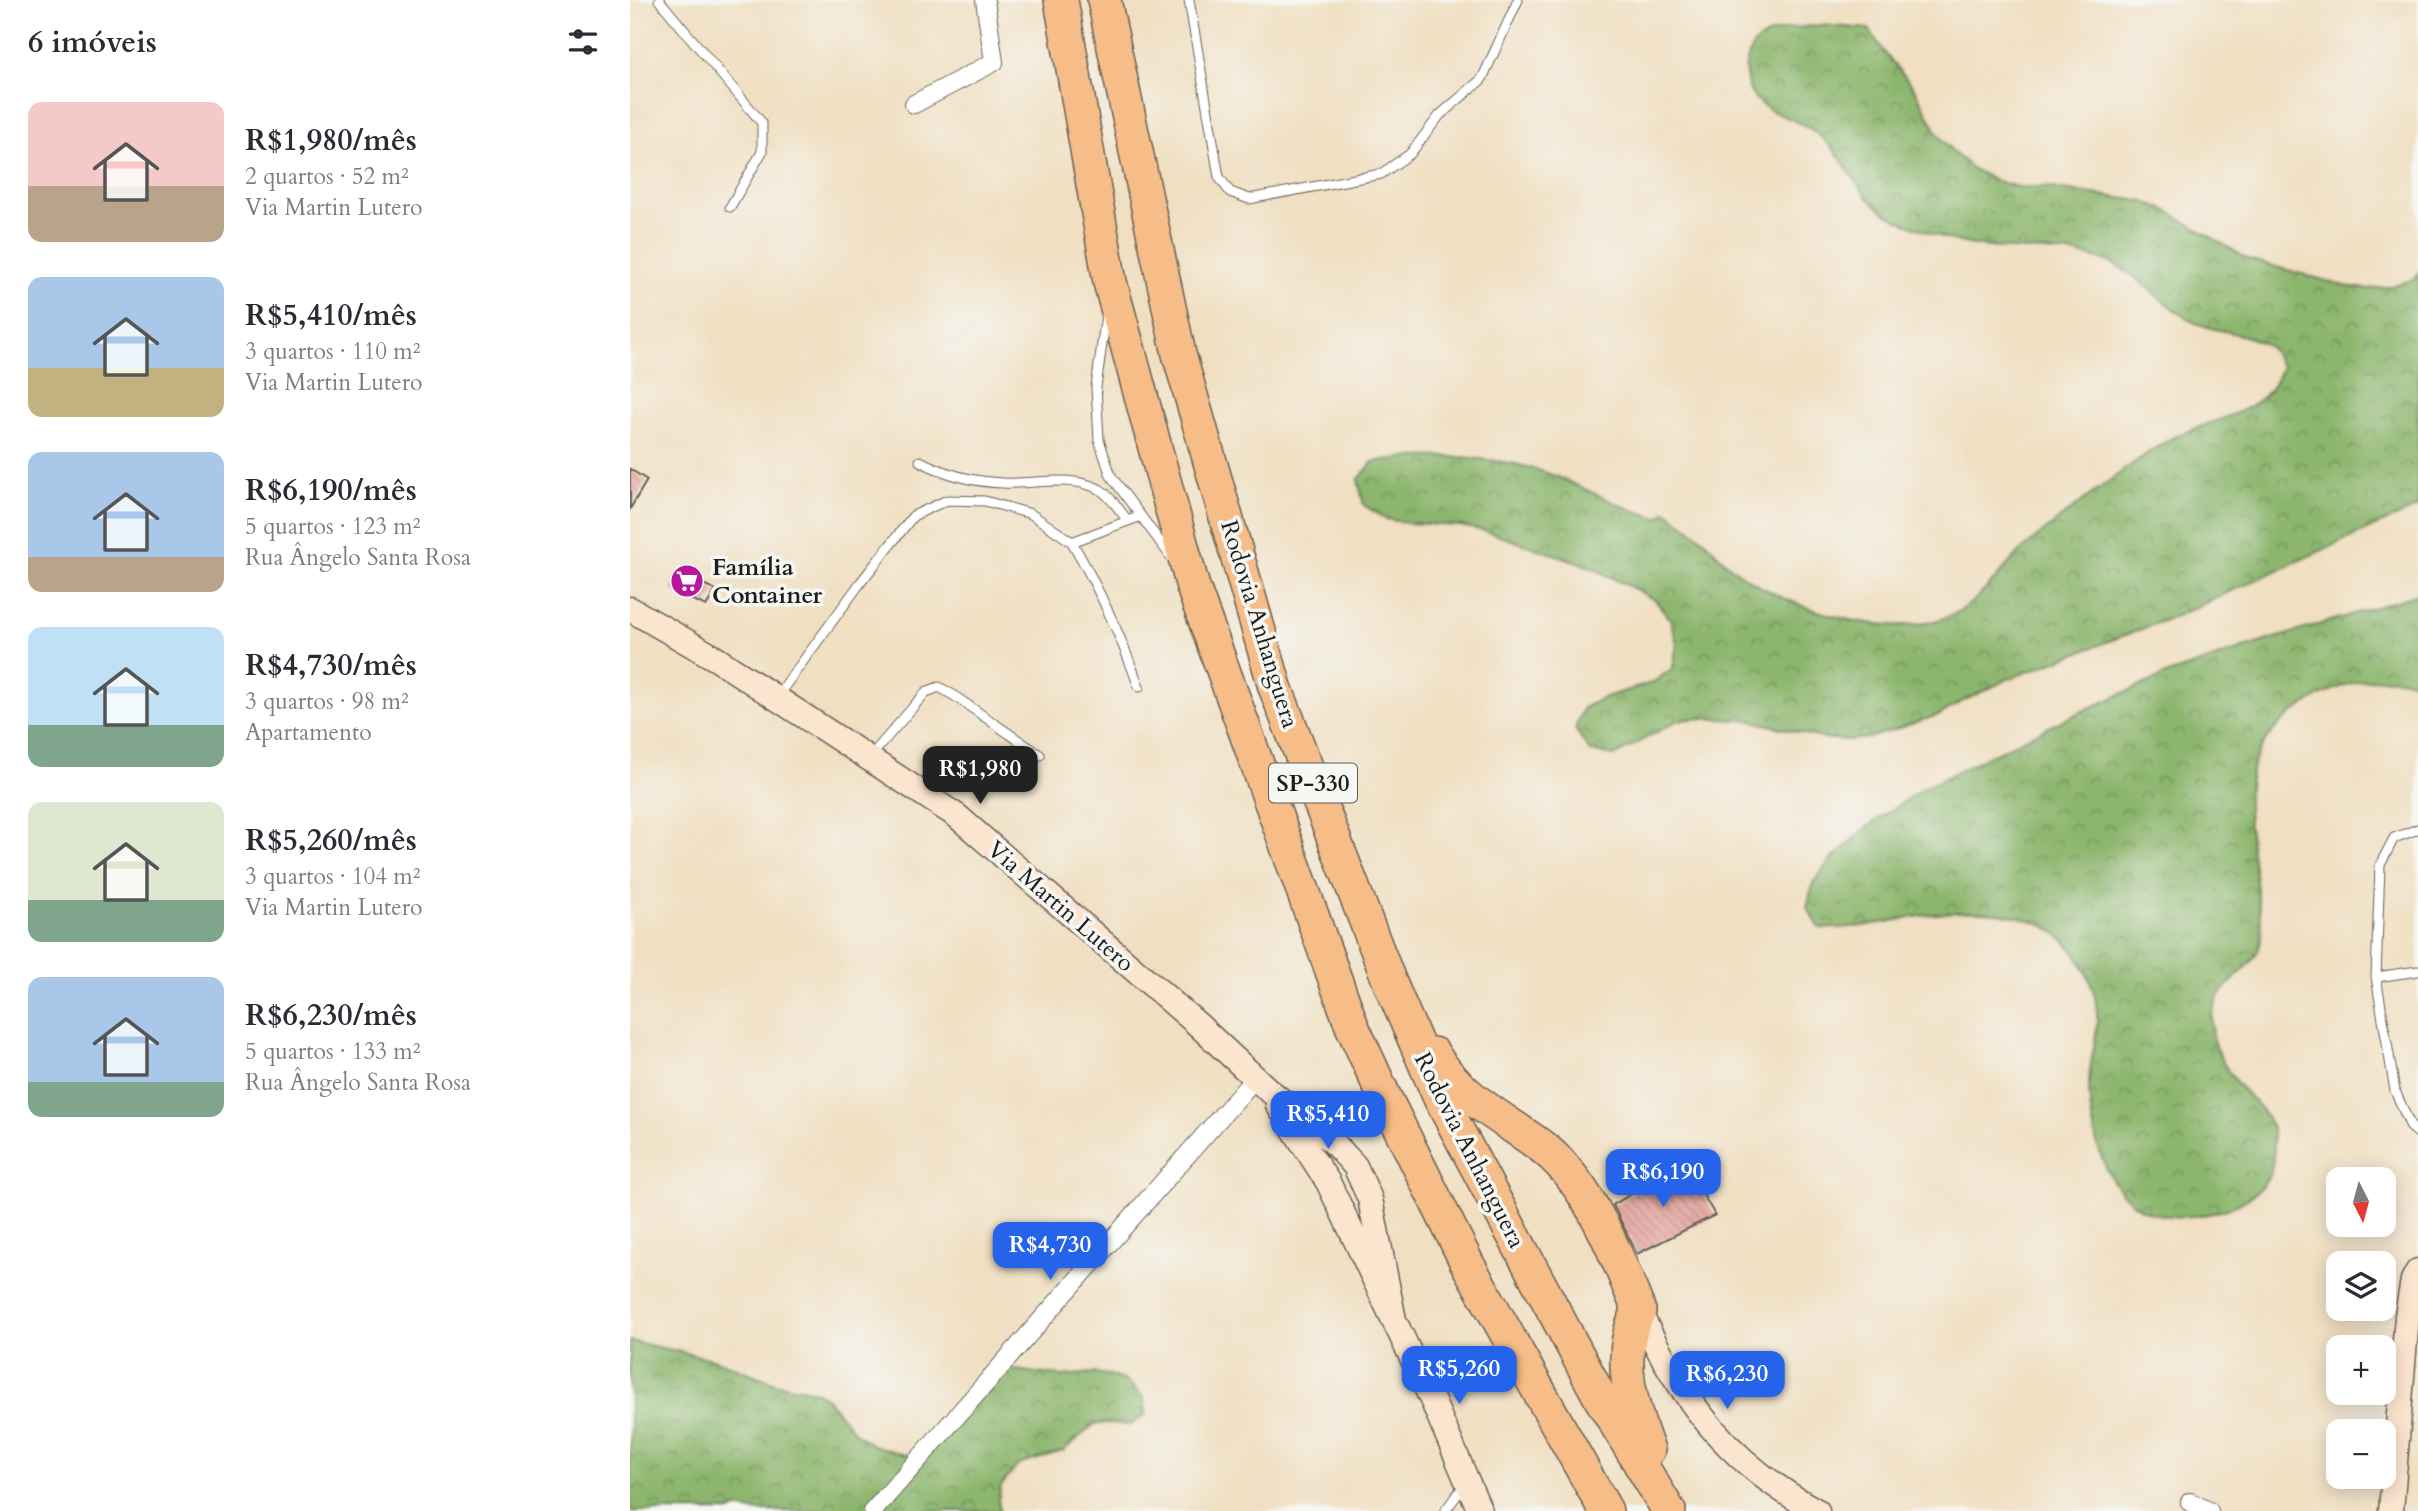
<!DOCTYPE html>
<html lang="pt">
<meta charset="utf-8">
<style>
body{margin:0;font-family:Cardo,serif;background:#f2f2f3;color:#2b2b33;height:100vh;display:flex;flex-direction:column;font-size:26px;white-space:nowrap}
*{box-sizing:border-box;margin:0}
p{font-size:23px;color:#7c7c81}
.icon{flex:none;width:38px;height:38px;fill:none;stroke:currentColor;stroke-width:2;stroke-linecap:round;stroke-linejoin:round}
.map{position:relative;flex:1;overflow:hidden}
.panel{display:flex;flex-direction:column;background:#fff;width:630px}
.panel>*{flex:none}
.needle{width:46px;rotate:174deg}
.buttons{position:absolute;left:1696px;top:1167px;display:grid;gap:14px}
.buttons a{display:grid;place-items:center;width:70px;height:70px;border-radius:14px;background:#fff;box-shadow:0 4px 18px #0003;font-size:35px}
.price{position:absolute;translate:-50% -60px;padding:0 16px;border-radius:14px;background:#2563eb;color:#fff;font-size:23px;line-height:46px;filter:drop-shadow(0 2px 4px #0008)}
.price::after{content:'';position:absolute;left:50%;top:42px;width:21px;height:16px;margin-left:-10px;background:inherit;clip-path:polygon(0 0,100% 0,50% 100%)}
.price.current{background:#222;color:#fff}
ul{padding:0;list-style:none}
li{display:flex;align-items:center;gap:21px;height:175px;padding:0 28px}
li span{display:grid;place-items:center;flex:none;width:196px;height:140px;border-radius:14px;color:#555}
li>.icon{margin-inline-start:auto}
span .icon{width:84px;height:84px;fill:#fffc;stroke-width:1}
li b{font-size:30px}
h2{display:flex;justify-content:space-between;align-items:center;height:84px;padding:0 28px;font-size:30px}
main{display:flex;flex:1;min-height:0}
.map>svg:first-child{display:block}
</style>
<main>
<section class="panel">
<h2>6 imóveis<svg class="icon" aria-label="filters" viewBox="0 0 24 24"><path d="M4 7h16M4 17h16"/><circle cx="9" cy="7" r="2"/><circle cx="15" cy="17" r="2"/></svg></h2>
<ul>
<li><span style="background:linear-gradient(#f6c9c9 60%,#b9a48a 0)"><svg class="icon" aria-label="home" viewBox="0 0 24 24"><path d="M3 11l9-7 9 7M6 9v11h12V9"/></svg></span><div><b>R$1,980/mês</b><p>2 quartos · 52 m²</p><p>Via Martin Lutero</p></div></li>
<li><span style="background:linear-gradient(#a9c7e8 65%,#c2b280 0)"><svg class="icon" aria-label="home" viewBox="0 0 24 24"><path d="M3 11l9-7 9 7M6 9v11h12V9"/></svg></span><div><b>R$5,410/mês</b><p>3 quartos · 110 m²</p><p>Via Martin Lutero</p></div></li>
<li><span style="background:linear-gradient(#a9c7e8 75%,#b9a48a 0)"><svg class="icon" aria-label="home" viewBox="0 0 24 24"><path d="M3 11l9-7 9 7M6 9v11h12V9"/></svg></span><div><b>R$6,190/mês</b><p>5 quartos · 123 m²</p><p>Rua Ângelo Santa Rosa</p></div></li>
<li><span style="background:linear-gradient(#bfe0f5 70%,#7fa58c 0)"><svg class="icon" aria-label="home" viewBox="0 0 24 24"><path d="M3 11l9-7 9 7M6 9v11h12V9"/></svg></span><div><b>R$4,730/mês</b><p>3 quartos · 98 m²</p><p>Apartamento</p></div></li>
<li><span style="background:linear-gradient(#dfe7d0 70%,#7fa58c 0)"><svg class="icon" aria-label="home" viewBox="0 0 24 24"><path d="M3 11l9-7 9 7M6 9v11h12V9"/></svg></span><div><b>R$5,260/mês</b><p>3 quartos · 104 m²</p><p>Via Martin Lutero</p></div></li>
<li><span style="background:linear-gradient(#a9c7e8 75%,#7fa58c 0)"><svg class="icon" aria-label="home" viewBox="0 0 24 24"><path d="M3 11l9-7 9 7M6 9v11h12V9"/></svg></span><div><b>R$6,230/mês</b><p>5 quartos · 133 m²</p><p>Rua Ângelo Santa Rosa</p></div></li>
</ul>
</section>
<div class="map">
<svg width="1788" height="1511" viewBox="0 0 1788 1511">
<defs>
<pattern id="forest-crowns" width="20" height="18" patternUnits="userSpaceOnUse" patternTransform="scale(1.75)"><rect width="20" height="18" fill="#8cb66d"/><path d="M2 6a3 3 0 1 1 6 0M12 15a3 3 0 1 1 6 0" fill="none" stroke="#729359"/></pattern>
<pattern id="building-back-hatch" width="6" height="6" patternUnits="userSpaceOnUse" patternTransform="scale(1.75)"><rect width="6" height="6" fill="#e5aaa4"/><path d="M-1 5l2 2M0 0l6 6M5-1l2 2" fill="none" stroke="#c4928d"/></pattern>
</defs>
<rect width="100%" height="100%" fill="#f6f6f2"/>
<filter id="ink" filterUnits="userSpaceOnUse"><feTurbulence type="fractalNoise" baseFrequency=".0143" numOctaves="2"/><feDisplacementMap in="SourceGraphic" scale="14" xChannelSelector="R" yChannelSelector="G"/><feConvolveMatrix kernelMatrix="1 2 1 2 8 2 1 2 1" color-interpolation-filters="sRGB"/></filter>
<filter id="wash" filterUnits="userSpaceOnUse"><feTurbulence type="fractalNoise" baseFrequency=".00686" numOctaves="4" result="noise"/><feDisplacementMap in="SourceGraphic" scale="28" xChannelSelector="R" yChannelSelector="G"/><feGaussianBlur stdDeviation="1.57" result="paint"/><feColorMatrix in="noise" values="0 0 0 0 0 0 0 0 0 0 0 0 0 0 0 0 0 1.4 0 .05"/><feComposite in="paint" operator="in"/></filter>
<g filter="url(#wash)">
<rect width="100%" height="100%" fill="#f0dfc1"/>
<path fill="url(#forest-crowns)" stroke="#546944" stroke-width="2" d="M1192,25L1239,29L1254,52L1284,88L1308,134L1324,153L1343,169L1365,181L1388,187H1415L1511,201L1534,209L1618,259L1715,286L1738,289L1762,286L1785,279L1788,274V507L1546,616L1378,679L1333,701L1311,714L1239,738L1216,740L1192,738L1123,721L1073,718L1049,720L984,756L960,751L945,729L953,708L975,697L1022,683L1043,668L1047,643L1040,619L1025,600L1003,588L956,565L855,531L830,526L780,523L756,519L734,505L728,480L743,462C792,452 867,456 914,472C954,486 987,508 1029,518L1036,511C1049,520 1062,530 1074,540C1085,551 1096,564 1109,573C1162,610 1264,644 1326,613C1352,599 1370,571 1391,551C1427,519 1469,488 1508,460C1521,451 1535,441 1549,435C1578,422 1617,415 1639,391C1645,385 1648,375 1652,367C1648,362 1645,354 1641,349C1627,334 1586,332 1566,323C1531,307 1509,270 1470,259C1430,248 1385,252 1344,245C1318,241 1292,230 1268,220C1221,197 1221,156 1182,130C1160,115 1122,112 1117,81C1116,74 1114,68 1117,61C1119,56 1120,50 1123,46C1134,29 1173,27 1192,25Z
M1788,594V683C1752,673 1717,681 1685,699C1594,749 1619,814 1628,899C1629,912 1633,926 1631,939C1628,973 1581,981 1582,1023C1582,1048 1596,1071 1612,1089C1622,1100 1635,1111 1641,1126C1644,1135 1644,1149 1643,1159C1642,1173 1639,1178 1630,1188C1613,1206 1587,1214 1563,1216C1547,1217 1524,1216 1510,1208C1472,1186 1461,1129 1459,1089C1458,1066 1466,1045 1467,1023C1469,982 1442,934 1403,921C1370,910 1331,910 1297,915C1258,920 1231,930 1190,928L1177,907L1183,883L1199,862L1234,829L1293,788L1448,713L1538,674L1616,647Z
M0,1341L83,1359L148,1384L186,1391L198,1400L225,1433L243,1445L275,1455L295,1450L370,1368L431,1376L462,1373L480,1375L498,1382L514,1398L516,1414L501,1425L472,1423L462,1426L433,1451L388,1465L371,1486L368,1500L370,1511H125L105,1508L100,1511H0Z"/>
<g id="blocks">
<path fill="url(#building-back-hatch)" d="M0,469L17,480L0,509Z
M50,573L86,590L76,606L41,590Z
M1054,1163L1085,1215L1007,1254L983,1205Z"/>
</g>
</g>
<g filter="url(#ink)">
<use href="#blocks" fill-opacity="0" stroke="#666056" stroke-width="2"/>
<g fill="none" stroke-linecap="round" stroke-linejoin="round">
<defs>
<path id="lane" d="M29,0L132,123V152L100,207
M559,0L589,177L600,192L619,199L751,174L780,154L810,115L852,79L888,0
M476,315L466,387L469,440L481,476L542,558
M290,461C317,475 343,482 373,483C406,485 439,474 469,489C480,495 490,511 498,521
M509,687C491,636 469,589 442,542L511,516
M146,698L231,582L283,516L317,500L355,501L401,514L442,542
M240,757L296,692L309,687L323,695L410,755
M1788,829L1764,838L1750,865L1746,977L1765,1091L1781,1127L1788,1133
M1746,977L1788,971
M815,1511L835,1484"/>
<path id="street" d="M284,104L364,62L355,0
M1560,1502L1579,1511
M243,1511L625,1078"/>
<path id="secondary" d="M0,609L85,658L327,816L566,1023L636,1088L703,1142L725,1166L740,1199L764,1320
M648,1105L698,1182L803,1402L850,1511
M1009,1311C1051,1400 1099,1464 1187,1511
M1761,1511L1777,1316L1783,1280L1788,1271"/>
<path id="highway" d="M431,0L480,282L563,587L722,1026L755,1098L837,1263L976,1511
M474,0L549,354L645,687L760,983L810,1098L971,1399L1039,1511
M803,1054C833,1102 874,1117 916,1150C961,1187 988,1258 1009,1311C985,1354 1001,1406 1018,1450"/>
</defs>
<use href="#lane" stroke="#666056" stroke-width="11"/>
<use href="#street" stroke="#666056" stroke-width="20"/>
<use href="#secondary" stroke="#666056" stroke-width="27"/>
<use href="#highway" stroke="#666056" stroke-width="36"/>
<use href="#lane" stroke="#fff" stroke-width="9"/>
<use href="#street" stroke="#fff" stroke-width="18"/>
<use href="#secondary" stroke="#fce5cf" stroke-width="24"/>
<use href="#highway" stroke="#f7bd88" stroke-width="33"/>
</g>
</g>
<defs>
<symbol id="supermarket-disc" viewBox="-11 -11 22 22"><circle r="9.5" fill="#b5179e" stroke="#f6f6f2"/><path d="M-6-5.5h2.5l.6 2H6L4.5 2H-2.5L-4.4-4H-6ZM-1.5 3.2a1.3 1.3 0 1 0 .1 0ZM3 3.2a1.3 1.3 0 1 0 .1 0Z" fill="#fff"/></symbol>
</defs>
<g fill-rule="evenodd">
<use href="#supermarket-disc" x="38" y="562" width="38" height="38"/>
</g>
<g text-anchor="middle" stroke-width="7" stroke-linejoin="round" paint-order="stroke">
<rect fill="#f6f6f2" stroke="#5d5d5c" stroke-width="2" x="639" y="763.5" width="88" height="39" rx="5"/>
<g font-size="23" font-weight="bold" fill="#1c1c1c">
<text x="683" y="791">SP-330</text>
</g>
<g font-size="24" font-weight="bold" fill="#1c1c1c" stroke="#f6f6f2" text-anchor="start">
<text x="82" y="575">Família<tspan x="82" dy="28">Container</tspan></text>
</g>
<g font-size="24" fill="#1c1c1c" stroke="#f6f6f2">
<text transform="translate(630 624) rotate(73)" y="8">Rodovia Anhanguera</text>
<text transform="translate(431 906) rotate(41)" y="8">Via Martin Lutero</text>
<text transform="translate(840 1150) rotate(63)" y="8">Rodovia Anhanguera</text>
</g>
</g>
</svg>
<div class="buttons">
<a><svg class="needle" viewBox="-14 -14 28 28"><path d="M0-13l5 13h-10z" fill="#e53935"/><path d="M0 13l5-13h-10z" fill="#7c7c81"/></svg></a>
<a><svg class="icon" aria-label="layers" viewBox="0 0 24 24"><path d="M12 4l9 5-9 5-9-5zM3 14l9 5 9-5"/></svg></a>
<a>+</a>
<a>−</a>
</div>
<b class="price current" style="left:350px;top:806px">R$1,980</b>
<b class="price" style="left:698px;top:1151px">R$5,410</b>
<b class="price" style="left:1033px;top:1209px">R$6,190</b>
<b class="price" style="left:420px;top:1282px">R$4,730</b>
<b class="price" style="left:829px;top:1406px">R$5,260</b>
<b class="price" style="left:1097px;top:1411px">R$6,230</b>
</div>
</main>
